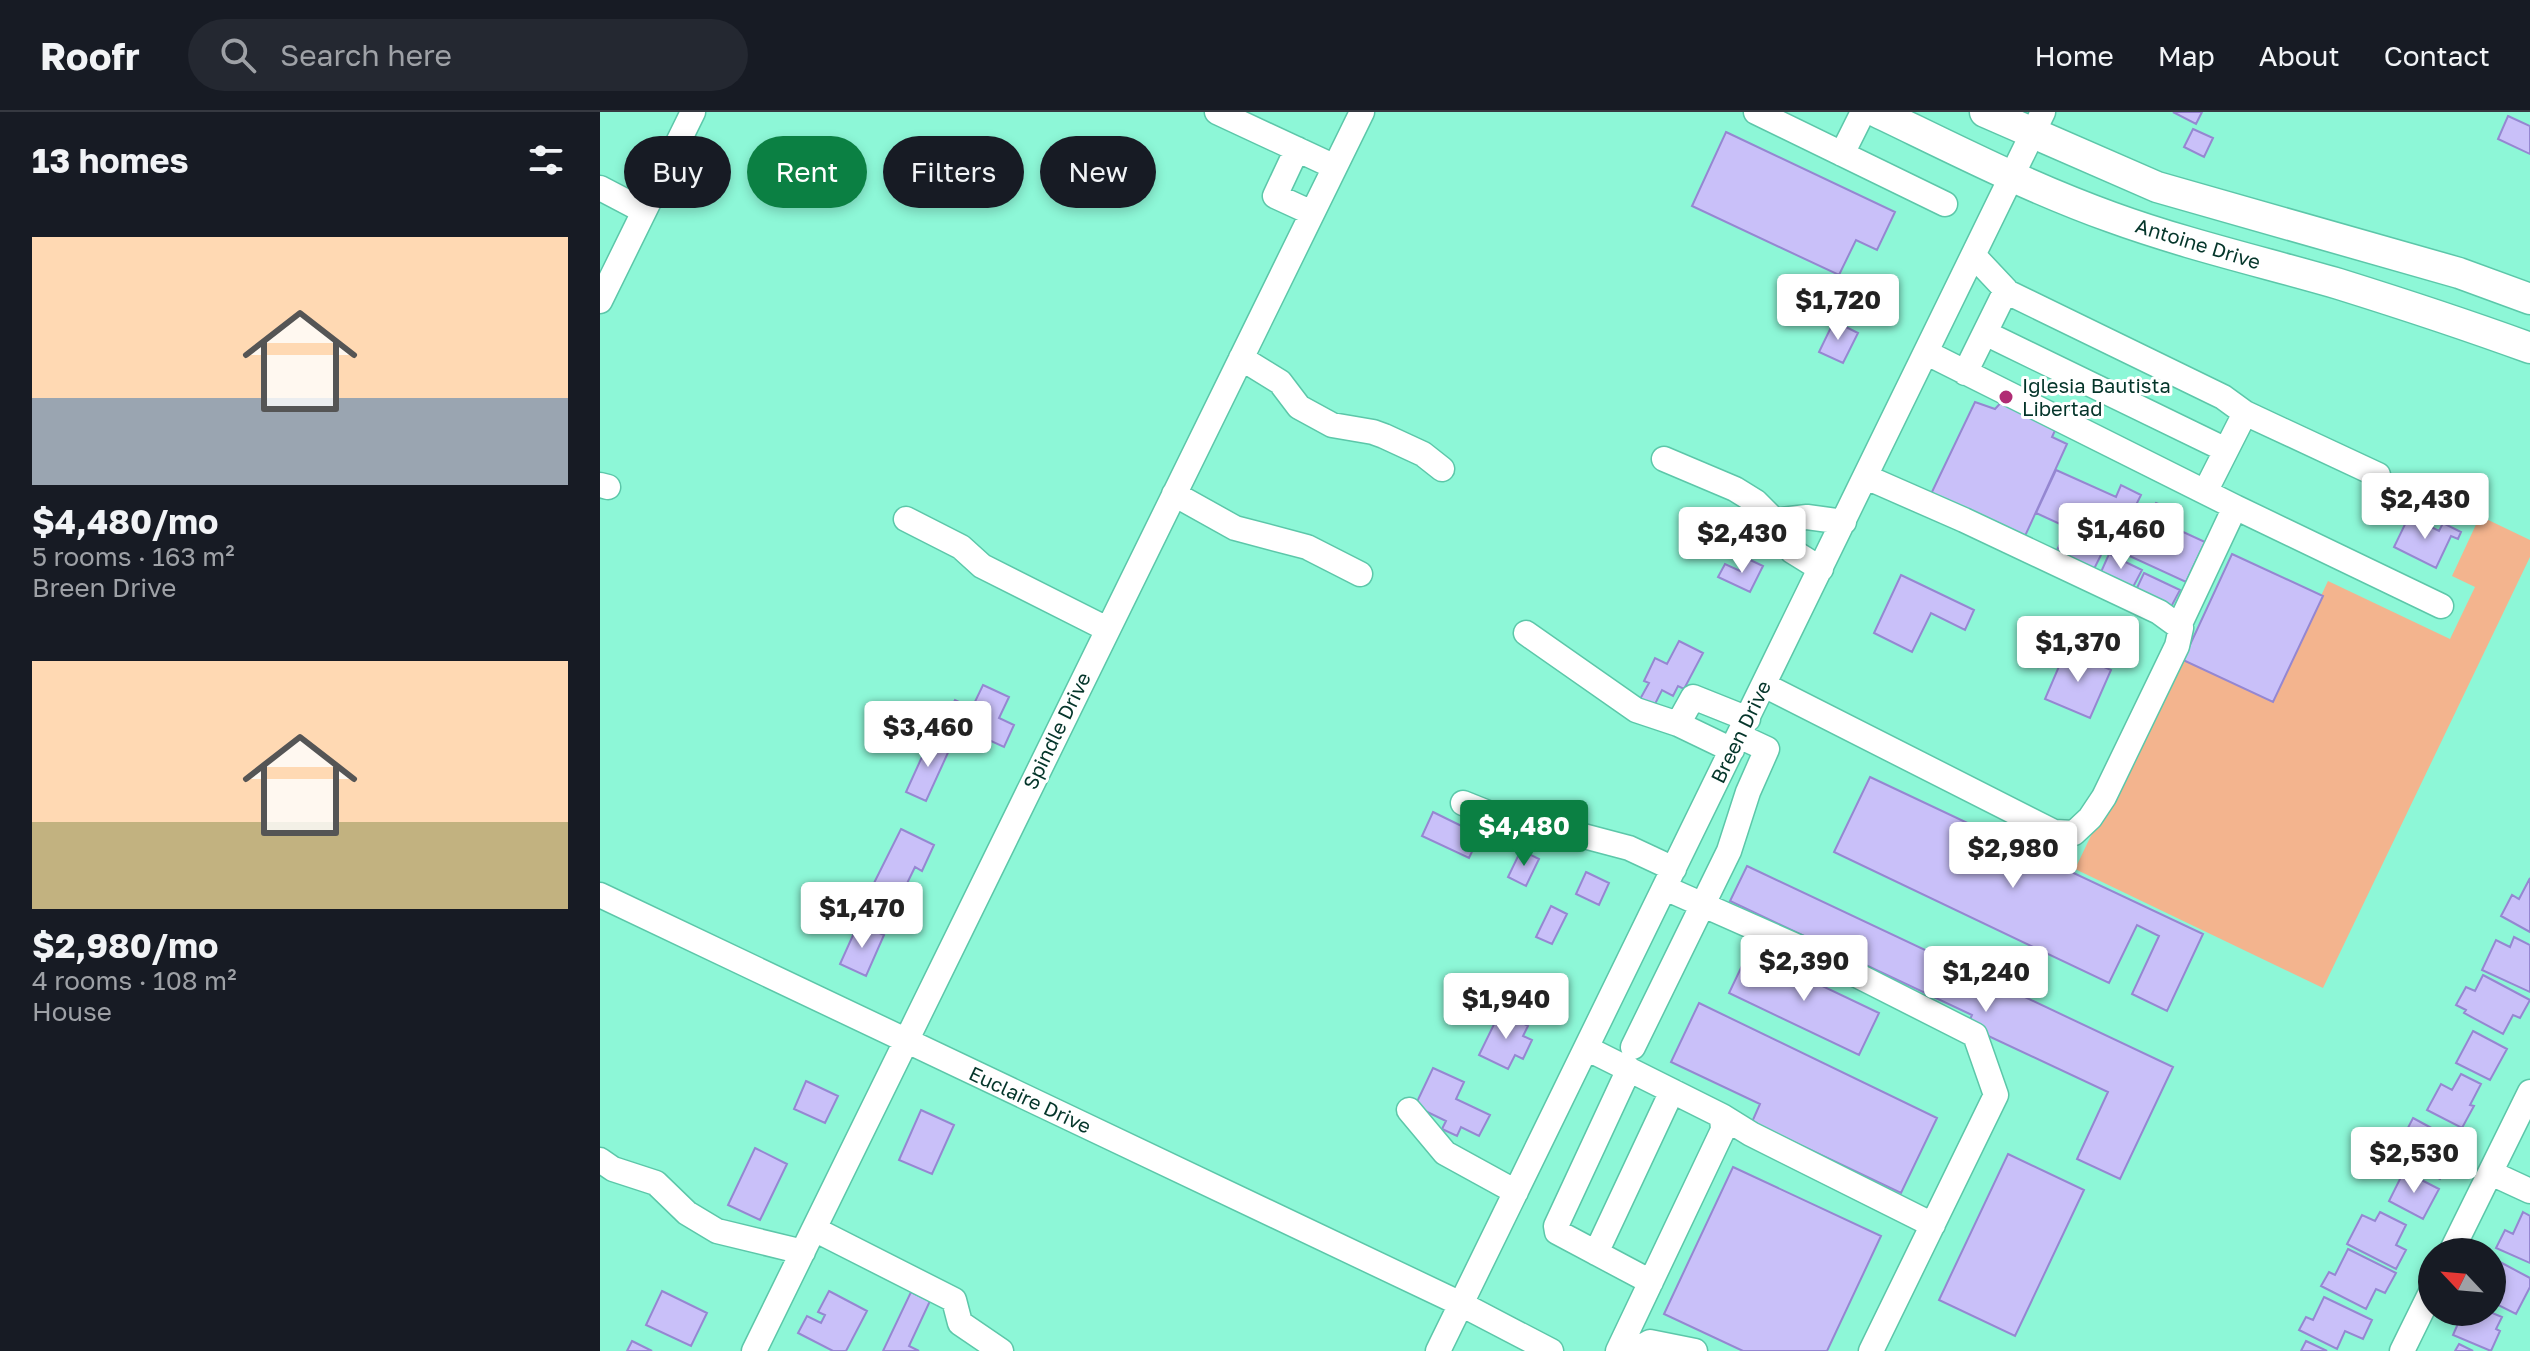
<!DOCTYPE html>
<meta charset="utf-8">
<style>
body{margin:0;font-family:"Golos Text",sans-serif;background:#242831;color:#f1f3f6;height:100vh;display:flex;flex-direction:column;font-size:30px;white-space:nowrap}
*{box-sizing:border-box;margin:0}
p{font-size:26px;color:#9ea1a6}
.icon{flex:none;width:44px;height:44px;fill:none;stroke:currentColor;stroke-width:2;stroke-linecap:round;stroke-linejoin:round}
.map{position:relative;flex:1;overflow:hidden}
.side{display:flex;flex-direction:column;background:#171b24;width:600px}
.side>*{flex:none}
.banner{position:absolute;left:24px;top:24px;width:760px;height:72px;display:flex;gap:16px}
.needle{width:52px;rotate:296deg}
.tools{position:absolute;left:1818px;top:1126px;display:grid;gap:16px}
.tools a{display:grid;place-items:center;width:88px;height:88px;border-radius:50%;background:#171b24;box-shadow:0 4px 12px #0003;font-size:40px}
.price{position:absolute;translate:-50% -68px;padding:0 18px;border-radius:8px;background:#fff;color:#222;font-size:26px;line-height:52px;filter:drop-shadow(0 2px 4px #0008)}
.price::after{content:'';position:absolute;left:50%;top:48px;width:24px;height:18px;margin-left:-12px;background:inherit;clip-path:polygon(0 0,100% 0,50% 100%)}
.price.active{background:#0b8043;color:#fff}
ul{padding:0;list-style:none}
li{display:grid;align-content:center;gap:16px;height:424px;padding:0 32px}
li span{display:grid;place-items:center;height:248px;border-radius:0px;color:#555}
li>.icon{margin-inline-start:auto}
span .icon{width:144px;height:144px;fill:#fffc;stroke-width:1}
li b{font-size:34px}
h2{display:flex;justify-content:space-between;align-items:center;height:96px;padding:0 32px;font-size:34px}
.pill{padding:0 28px;border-radius:36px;background:#171b24;box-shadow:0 4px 12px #0003;font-size:28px;line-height:72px}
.pill.active{background:#0b8043;color:#fff}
header{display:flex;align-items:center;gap:48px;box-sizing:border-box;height:112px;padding:0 40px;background:#171b24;border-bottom:2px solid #363941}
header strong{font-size:38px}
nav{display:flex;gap:44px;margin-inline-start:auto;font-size:28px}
.search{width:560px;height:72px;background:#242831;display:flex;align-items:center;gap:20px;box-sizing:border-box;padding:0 28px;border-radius:44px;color:#9ea1a6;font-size:30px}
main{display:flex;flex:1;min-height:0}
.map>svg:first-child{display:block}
</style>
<header>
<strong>Roofr</strong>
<div class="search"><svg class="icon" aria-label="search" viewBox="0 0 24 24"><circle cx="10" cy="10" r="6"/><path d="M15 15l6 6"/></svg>Search here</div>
<nav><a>Home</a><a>Map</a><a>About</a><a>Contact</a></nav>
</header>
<main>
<section class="side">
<h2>13 homes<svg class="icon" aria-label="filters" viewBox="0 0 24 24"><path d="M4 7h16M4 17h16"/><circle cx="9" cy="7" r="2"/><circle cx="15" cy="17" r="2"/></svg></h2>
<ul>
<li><span style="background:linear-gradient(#ffd9b3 65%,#9aa5b1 0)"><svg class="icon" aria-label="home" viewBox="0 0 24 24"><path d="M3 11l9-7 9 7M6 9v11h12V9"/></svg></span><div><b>$4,480/mo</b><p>5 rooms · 163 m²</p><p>Breen Drive</p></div></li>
<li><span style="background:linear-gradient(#ffd9b3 65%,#c2b280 0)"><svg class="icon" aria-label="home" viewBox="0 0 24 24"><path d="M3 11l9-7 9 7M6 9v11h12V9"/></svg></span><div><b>$2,980/mo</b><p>4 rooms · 108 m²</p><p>House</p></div></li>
</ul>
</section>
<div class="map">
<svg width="1930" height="1239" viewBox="0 0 1930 1239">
<rect width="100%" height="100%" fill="#8df7d7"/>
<path fill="#f3b48e" d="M1880,404L1930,428V445L1723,876L1475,757L1580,538L1674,583L1728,469L1850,527L1875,475L1852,464Z"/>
<path fill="#c9c0f9" stroke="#9587d1" stroke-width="2" d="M1573,0H1602L1596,12Z
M1908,4L1930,14V42L1898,27Z
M1593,17L1613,26L1604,45L1584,35Z
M1126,20L1295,100L1277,138L1256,128L1239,163L1092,94Z
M1234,209L1258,221L1243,251L1219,240Z
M1406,285L1458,312L1452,325L1467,332L1425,424L1331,382L1375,290L1395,297Z
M1456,358L1516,385L1521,373L1541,383L1535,395L1550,402L1556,391L1564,394L1557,408L1605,430L1586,470L1436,401Z
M1809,404L1839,419L1843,411L1861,420L1858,427L1851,424L1836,456L1794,435Z
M1465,422L1503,439L1494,457L1456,440Z
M1509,442L1542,458L1533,475L1501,460Z
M1632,442L1723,484L1673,590L1583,548Z
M1146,446L1163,454L1150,480L1118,465L1125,452L1140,459Z
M1544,461L1580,478L1571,495L1536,478Z
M1301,463L1374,498L1365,518L1331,501L1312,540L1274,521Z
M1079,529L1103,541L1084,577L1078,574L1073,584L1062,578L1053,596L1039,589L1049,571L1044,569L1055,546L1067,552Z
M1466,538L1511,558L1490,606L1445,587Z
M383,573L409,585L399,606L414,613L404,635L345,608L355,588L372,596Z
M331,625L351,634L326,689L306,680Z
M1270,665L1603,822L1567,899L1532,882L1559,824L1537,813L1509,871L1234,740Z
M833,700L880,723L869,746L822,724Z
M301,717L334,733L322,759L315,755L298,790L271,777Z
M921,738L939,747L926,774L908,765Z
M1147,754L1573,955L1520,1067L1477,1047L1508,980L1367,914L1372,903L1130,789Z
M986,760L1009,771L999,793L976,782Z
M1930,766V820L1901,804L1912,783L1919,787Z
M951,794L967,802L952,832L936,825Z
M258,812L284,823L266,864L240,852Z
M1914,825L1930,833V880L1882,858L1896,828L1910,835Z
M1149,839L1279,901L1259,943L1129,881Z
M1883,863L1930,888L1920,906L1913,903L1903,922L1864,901L1866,898L1856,893L1866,875L1875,879Z
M1099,891L1337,1006L1301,1081L1152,1010L1160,992L1071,950Z
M900,900L928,914L923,924L932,928L923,947L915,943L908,957L879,943Z
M1873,919L1907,937L1890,968L1856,951Z
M833,956L864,970L856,987L890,1003L879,1024L861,1015L857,1024L842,1017L846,1009L815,994Z
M1861,962L1881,972L1870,993L1874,994L1862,1016L1827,998L1841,972L1852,978Z
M206,969L238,984L225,1011L194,997Z
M321,998L354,1013L332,1062L299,1048Z
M1813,1006L1850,1026L1840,1045L1849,1050L1840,1067L1794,1043Z
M155,1036L187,1052L160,1108L128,1093Z
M1408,1042L1484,1078L1415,1224L1339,1188Z
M1133,1055L1281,1124L1227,1239H1143L1064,1202Z
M1804,1059L1839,1077L1823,1107L1789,1089Z
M1780,1100L1806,1113L1796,1133L1806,1138L1796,1157L1747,1132L1762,1103L1775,1109Z
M1923,1100L1930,1104V1151L1896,1136L1905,1118L1913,1122Z
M1748,1137L1796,1161L1785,1181L1776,1177L1766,1197L1721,1174L1729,1160L1735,1163Z
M1900,1150L1930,1166V1175L1916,1202L1892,1190V1161L1894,1162Z
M62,1179L107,1201L91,1234L46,1213Z
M229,1179L267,1199L246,1239H233L198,1221L207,1204L221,1211L225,1203L218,1200Z
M311,1180L330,1189L309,1234L319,1239H283Z
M1724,1185L1772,1208L1763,1227L1745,1219L1737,1237L1699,1218L1706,1205L1713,1208Z
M1863,1200H1890L1902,1205L1896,1217L1900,1219L1891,1239L1853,1223Z
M32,1229L52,1239H27Z
M1706,1229L1727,1239H1701Z
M1859,1232L1873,1239H1855Z"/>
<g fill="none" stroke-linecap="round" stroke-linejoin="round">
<defs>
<path id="minor" d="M617,0L735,55
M1156,0L1345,92
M697,37L675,84L712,101
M1242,42L1263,0
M0,76L44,99
M1405,179L1623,285L1645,301L1778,363
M0,189L93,0
M1385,221L1626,338
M1327,241L1635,395
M641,246L680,270L699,295L732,313L773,320L784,324L823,342L842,357
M1365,261L1406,178L1374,144
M1064,347L1135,377L1156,390L1169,403L1192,439L1221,457
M0,373L8,375
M1605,380L1645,301
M574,382L635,416L707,435L760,462
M306,407L361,435L382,454L507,517
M1173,409L1207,405L1244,410
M1579,514L1635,395L1841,494
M926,521L1036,598L1078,612
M1164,573L1454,720L1474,721L1490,706L1504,685L1577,534L1581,516L1559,500L1364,408L1266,365
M1132,638L1078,612L1093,585L1148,607
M863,691L913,711L935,716L957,717L1029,736L1074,757
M1065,776L1223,846L1375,923L1396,983L1271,1239
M0,783L861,1192L951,1239
M1033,935L1129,739L1148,680L1167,637L1139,624
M986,936L1122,1004L1123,1018L1018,1239
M1029,957L956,1114L957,1120L1051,1170
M809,998L845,1041L916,1080
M1122,1004L1151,1022L1333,1113
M0,1048L13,1057L56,1071L87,1101L117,1119L203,1140
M1891,1061L1930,1079
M214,1117L354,1188L360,1211L401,1239
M1851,1140L1930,980
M996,1141L1072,979
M154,1239L762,0
M838,1239L1443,0
M1034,1239L1050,1230L1095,1239
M1802,1239L1832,1178"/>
<path id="major" d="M1277,0C1354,37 1430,76 1511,105C1585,132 1663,150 1739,172C1803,192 1867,213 1930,236
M1385,0L1557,75L1859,161L1930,187"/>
</defs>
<use href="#minor" stroke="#5cc7a9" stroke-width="27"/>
<use href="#major" stroke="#5cc7a9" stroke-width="33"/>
<use href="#minor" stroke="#fff" stroke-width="24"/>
<use href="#major" stroke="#fff" stroke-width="30"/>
</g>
<circle fill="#b02c74" stroke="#fff" stroke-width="3" cx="1406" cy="285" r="8"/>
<g text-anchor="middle" stroke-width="6" stroke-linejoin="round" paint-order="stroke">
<g font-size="20" fill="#04352a" stroke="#fff">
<text transform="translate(1598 132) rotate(17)" y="7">Antoine Drive</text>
<text transform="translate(457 619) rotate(-64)" y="7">Spindle Drive</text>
<text transform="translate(1141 620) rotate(-64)" y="7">Breen Drive</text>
<text transform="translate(430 988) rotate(25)" y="7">Euclaire Drive</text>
</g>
<g font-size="20" fill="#04352a" stroke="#fff" text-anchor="start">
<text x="1422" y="281">Iglesia Bautista<tspan x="1422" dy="23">Libertad</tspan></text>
</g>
</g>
</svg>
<div class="tools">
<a><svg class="needle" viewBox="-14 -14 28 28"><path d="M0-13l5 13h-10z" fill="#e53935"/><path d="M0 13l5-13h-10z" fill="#9ea1a6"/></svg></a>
</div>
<b class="price" style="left:1238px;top:230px">$1,720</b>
<b class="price" style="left:1825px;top:429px">$2,430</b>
<b class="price" style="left:1521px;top:459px">$1,460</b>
<b class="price" style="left:1142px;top:463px">$2,430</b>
<b class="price" style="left:1478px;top:572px">$1,370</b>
<b class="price" style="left:328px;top:657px">$3,460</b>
<b class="price active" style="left:924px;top:756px">$4,480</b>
<b class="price" style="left:1413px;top:778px">$2,980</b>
<b class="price" style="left:262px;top:838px">$1,470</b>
<b class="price" style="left:1204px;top:891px">$2,390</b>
<b class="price" style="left:1386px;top:902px">$1,240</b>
<b class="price" style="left:906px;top:929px">$1,940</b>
<b class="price" style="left:1814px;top:1083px">$2,530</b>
<div class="banner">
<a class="pill">Buy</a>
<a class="pill active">Rent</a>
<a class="pill">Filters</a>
<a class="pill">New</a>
</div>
</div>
</main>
